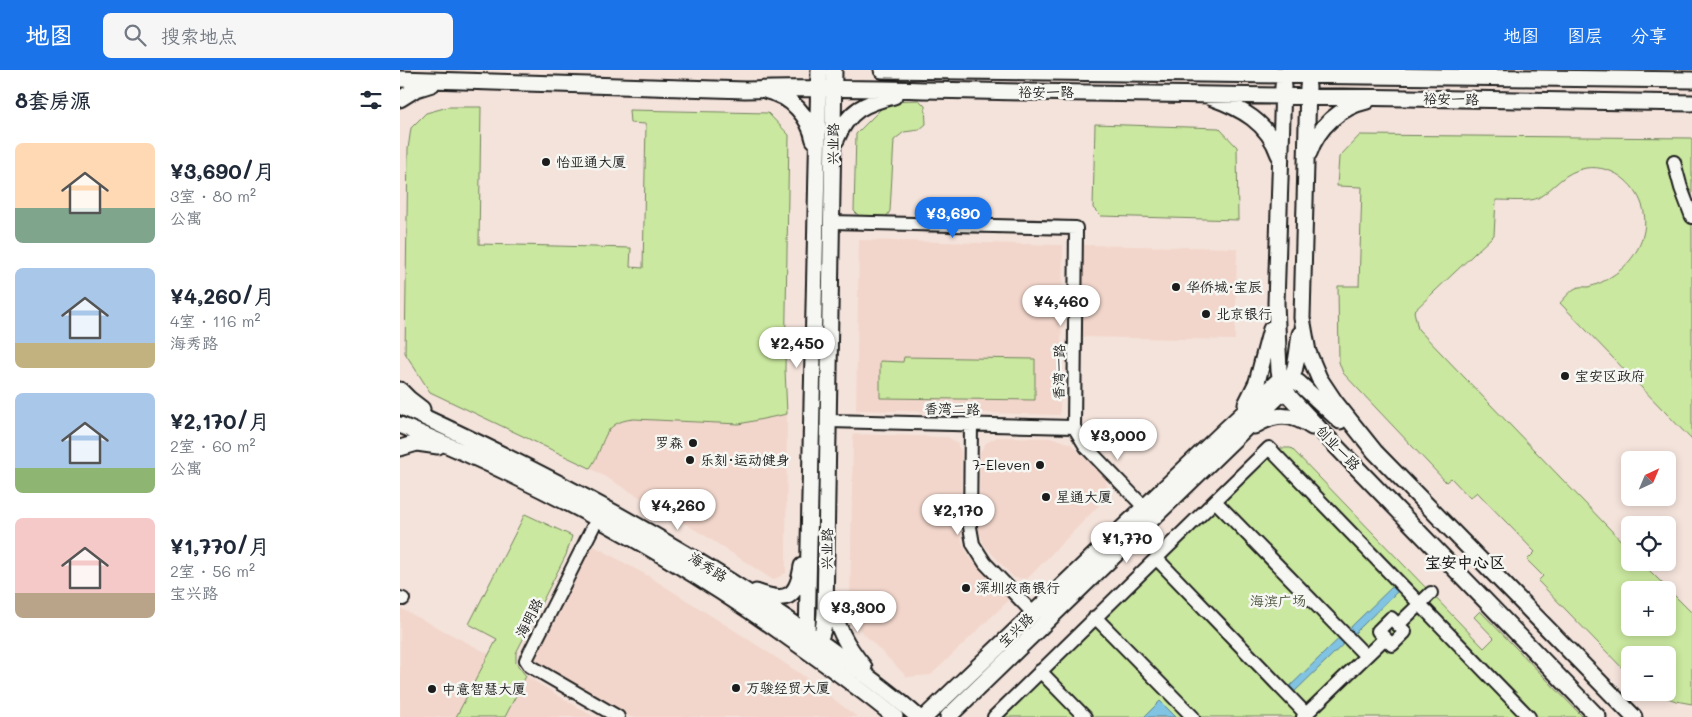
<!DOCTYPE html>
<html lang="zh">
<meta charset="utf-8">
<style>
body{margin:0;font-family:Mali,"LXGW WenKai TC",sans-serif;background:#f6f6f7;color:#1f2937;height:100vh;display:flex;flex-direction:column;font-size:19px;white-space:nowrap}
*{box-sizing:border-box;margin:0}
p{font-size:16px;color:#747a83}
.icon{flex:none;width:28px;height:28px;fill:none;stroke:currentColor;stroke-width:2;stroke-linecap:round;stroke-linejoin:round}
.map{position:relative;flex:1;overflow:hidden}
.details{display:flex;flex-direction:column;background:#fff;width:400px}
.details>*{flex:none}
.needle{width:32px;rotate:44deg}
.controls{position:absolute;left:1221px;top:381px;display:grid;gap:10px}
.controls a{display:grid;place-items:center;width:55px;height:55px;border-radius:8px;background:#fff;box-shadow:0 2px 8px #0003;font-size:25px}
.price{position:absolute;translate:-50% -42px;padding:0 11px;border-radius:18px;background:#fff;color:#222;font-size:16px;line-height:32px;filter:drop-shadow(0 1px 2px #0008)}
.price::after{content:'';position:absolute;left:50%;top:30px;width:15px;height:11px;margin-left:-8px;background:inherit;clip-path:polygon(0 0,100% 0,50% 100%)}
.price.selected{background:#1a73e8;color:#fff}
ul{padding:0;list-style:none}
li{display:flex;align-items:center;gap:15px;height:125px;padding:0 15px}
li span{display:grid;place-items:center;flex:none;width:140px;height:100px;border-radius:8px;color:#555}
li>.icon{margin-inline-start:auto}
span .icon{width:60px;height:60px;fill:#fffc;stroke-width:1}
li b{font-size:21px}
h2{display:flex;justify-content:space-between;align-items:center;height:60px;padding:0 15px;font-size:21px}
header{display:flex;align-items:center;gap:30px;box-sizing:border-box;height:70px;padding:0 25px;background:#1a73e8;color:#fff}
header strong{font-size:24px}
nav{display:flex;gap:28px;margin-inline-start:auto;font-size:18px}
.search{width:350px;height:45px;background:#f6f6f7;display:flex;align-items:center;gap:12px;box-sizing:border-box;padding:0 18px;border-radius:8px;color:#747a83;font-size:19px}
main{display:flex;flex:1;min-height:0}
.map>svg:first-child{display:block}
</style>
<header>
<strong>地图</strong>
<div class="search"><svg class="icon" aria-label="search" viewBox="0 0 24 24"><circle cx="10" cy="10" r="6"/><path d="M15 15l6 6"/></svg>搜索地点</div>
<nav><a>地图</a><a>图层</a><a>分享</a></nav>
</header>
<main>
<section class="details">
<h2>8套房源<svg class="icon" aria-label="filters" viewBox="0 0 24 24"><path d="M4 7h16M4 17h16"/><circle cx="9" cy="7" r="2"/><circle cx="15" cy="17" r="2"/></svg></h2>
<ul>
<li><span style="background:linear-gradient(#ffd9b3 65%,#7fa58c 0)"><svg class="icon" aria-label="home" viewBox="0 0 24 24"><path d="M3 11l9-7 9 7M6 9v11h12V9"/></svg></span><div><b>¥3,690/月</b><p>3室 · 80 m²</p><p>公寓</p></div></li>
<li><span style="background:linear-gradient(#a9c7e8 75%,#c2b280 0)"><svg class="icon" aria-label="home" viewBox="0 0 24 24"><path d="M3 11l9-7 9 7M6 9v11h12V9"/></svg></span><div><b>¥4,260/月</b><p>4室 · 116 m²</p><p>海秀路</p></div></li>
<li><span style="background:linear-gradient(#a9c7e8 75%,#8fb573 0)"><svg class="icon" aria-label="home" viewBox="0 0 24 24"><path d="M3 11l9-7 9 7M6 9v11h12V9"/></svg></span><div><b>¥2,170/月</b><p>2室 · 60 m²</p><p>公寓</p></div></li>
<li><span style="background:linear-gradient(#f6c9c9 75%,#b9a48a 0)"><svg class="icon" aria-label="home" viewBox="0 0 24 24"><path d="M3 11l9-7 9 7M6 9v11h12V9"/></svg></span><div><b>¥1,770/月</b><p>2室 · 56 m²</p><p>宝兴路</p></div></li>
</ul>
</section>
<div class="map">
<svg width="1292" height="647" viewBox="0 0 1292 647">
<rect width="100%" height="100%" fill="#f4e3db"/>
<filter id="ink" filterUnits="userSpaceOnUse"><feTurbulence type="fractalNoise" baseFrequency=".02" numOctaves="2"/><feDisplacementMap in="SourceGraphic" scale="10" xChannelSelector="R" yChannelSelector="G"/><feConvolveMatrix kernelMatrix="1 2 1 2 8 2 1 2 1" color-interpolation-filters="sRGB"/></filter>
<g filter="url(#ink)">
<path fill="#f2d6cb" d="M459,170L663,175L660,345L456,340Z
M682,175L837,178L835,270L681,267Z
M378,344H387L386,503L373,510L304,465L190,398L199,382L206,363L211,356L224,350L234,349L339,354Z
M453,364L548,367L557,373L561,382V465L563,475L571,489L608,525L607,532L531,605L507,607L461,561L450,538Z
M597,367L654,368L671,374L706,409L708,426L627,509L614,508L584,475L579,461L580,382L586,373Z
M194,476L250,507L343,566L401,604L457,647H230L136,591L133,583L183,486Z
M0,538L89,584L56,647H0Z
M126,606L194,647H105Z"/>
<path fill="#cae89f" stroke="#73825e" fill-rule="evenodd" d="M519,30L525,36L526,54L519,60L504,62L494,70L490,141L485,149L460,147L454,141L456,64L489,31Z
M48,37H81L79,174L231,178L230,197L243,198L246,54L230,53L229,40L368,43L389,65L385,299L387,344L339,354L234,349C199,352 207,375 190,398L30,322L5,283L8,79L11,58L26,43Z
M695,54L819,58L837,77L838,150L701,146L693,138Z
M960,65L1292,68V370L1160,233C1164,229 1171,220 1176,218C1180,216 1184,217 1188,217C1197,215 1205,211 1212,206C1247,184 1258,139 1225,110C1215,101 1200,96 1186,98C1163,102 1156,117 1138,128C1131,132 1106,130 1096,130L1094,165L1014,241L1018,259L1230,480V492L1242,493L1292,543V634L1276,631L1254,623L1268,622V585H1230V606L1138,511L1143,506L1127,490L1135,482L1077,422L1070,428L1051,408L1046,412L943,303L939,292L938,216H959L962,117L937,116L939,87ZM1230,520H1268V558H1230Z
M504,287L635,289V330L480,328V291L503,292Z
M869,378H891L1084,578L1094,568L1074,547L1080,541L1183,647H594Z
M125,444L172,466L166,485L116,583V593L126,606L105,647H56L97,569L69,554Z"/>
<path fill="#81c3e2" stroke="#598093" d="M993,516L998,521L890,626L885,621Z
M760,631L776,647H744Z"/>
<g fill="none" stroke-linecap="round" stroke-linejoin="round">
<defs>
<path id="minor" d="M1274,92L1281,118L1292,147
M432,152L676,158L674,357L686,377L744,437
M429,351L674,357
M571,354L570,457L573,474L585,493L633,543
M815,431L966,586
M197,449L126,590L130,596L218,647
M756,488L906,644
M0,528L3,529
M695,547L793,647
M991,548L1005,562L992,575L978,561Z
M998,555L1031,523
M640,601L685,647
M594,647L869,378L1129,647
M903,647L985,568"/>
<path id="major" d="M482,0L1292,10
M0,9L345,20C439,16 532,21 626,22C848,24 1070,30 1292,33
M883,16L876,233L879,301L882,314L890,327L928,368L1198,647
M908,16L902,248L908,282L919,308L935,332L975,382L1234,647
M367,21C391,26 409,46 414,70
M810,27C841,38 868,52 879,85
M0,29L16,19L32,14
M436,70C448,40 465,33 494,26
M909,83C918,57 940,37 967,31
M0,320L9,329L22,339
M846,334L857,312L871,259
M0,336C146,403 288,477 419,571C452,595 487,619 518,647
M0,355C134,410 264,480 382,563C420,590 459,617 495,647
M854,356C876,343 891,343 912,357
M0,378L17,373L38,376
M356,522C386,533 397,529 402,496
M430,529C437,557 445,574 464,597
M407,569L419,0
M407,581C422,572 424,560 425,543L434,0
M525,647L826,359L882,307H890L899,313L940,351
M548,647L885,320C897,304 897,283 900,264"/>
</defs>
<use href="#minor" stroke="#1c1c1c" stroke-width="16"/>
<use href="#major" stroke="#1c1c1c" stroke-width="19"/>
<use href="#minor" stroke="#f6f6f2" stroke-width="12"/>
<use href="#major" stroke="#f6f6f2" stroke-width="15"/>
</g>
</g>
<g fill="#1c1c1c" stroke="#f6f6f2" stroke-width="2">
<circle cx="146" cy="92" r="5"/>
<circle cx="776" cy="217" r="5"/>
<circle cx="806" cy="244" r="5"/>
<circle cx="1165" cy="306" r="5"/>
<circle cx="293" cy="373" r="5"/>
<circle cx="290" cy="390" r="5"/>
<circle cx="640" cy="395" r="5"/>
<circle cx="646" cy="427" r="5"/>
<circle cx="566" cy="518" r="5"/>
<circle cx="336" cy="618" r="5"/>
<circle cx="32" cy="619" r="5"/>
</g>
<g text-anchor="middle" stroke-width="5" stroke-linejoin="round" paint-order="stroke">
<g font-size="14" fill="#1c1c1c" stroke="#f6f6f2">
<text x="646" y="27">裕安一路</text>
<text transform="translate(1051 29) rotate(1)" y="5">裕安一路</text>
<text transform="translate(433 74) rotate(-89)" y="5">兴业路</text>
<text transform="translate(659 302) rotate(-89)" y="5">香湾一路</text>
<text transform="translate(552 339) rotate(1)" y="5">香湾二路</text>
<text transform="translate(938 378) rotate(46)" y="5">创业一路</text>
<text transform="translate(427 479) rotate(-89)" y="5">兴业路</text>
<text transform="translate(308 497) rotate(32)" y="5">海秀路</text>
<text transform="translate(129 548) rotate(-63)" y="5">海明路</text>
<text transform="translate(616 560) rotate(-44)" y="5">宝兴路</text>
</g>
<g font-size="14" fill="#1c1c1c" stroke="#f6f6f2" text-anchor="start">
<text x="156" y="97">怡亚通大厦</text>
<text x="786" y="222">华侨城·宝辰</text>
<text x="816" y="249">北京银行</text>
<text x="1175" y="311">宝安区政府</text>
<text x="283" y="378" text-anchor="end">罗森</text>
<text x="300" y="395">乐刻·运动健身</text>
<text x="630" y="400" text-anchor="end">7-Eleven</text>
<text x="656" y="432">星通大厦</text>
<text x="576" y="523">深圳农商银行</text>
<text x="346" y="623">万骏经贸大厦</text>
<text x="42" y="624">中意智慧大厦</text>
</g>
<g font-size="14" fill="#505943" stroke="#f6f6f2">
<text x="878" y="536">海滨广场</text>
</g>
<g font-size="16" font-weight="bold" fill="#1c1c1c" stroke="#f6f6f2">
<text x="1065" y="498">宝安中心区</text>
</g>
</g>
</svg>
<div class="controls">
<a><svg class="needle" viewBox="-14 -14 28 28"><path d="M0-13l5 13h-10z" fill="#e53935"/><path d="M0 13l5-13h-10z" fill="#747a83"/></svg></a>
<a><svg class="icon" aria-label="locate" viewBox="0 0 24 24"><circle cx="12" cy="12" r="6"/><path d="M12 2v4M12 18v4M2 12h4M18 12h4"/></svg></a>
<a>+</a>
<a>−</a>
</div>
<b class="price selected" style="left:553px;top:169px">¥3,690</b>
<b class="price" style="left:661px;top:257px">¥4,460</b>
<b class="price" style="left:397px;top:299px">¥2,450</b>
<b class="price" style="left:718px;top:391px">¥3,000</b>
<b class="price" style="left:278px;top:461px">¥4,260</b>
<b class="price" style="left:558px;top:466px">¥2,170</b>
<b class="price" style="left:727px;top:494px">¥1,770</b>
<b class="price" style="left:458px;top:563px">¥3,300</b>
</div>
</main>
